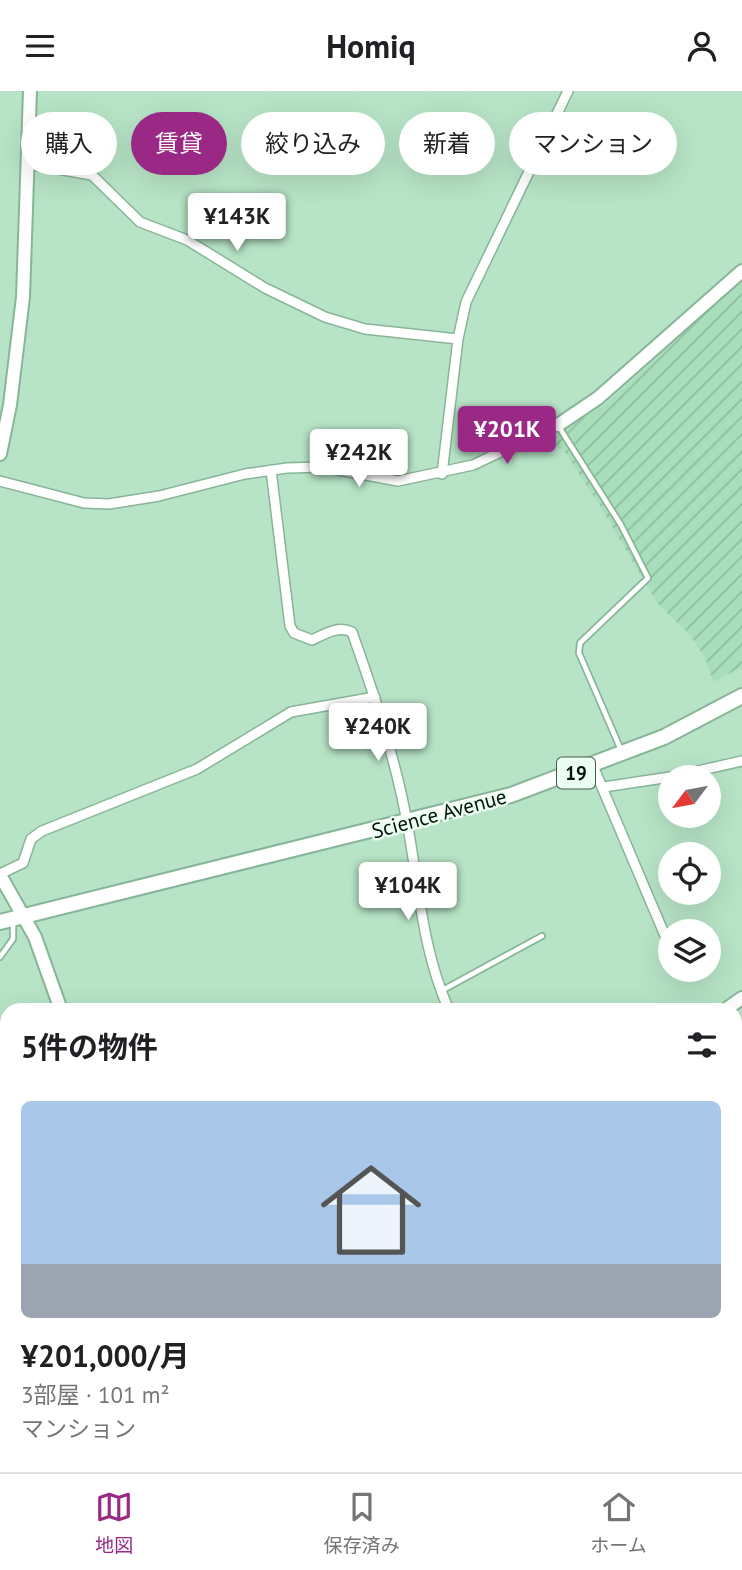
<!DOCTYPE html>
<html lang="ja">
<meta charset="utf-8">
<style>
body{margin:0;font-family:"PT Sans","Noto Sans JP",sans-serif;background:#f2f2f2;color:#202124;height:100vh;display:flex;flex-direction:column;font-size:26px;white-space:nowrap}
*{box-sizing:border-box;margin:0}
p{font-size:23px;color:#757577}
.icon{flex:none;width:38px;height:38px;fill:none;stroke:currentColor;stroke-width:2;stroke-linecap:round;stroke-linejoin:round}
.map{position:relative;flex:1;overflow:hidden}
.details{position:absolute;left:0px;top:912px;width:742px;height:471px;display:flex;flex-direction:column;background:#fff;border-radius:21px 21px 0 0;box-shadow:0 7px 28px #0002}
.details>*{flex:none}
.hud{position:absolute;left:21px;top:21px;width:700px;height:63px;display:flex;gap:14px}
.needle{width:46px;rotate:238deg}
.controls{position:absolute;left:658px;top:674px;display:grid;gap:14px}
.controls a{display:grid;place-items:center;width:63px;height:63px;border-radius:50%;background:#fff;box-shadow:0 7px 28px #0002;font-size:35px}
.price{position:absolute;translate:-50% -60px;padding:0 16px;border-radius:7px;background:#fff;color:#222;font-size:23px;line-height:46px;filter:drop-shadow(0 2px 4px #0008)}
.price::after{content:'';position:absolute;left:50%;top:42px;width:21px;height:16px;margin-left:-10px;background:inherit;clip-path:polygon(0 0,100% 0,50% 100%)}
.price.active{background:#9a2986;color:#fff}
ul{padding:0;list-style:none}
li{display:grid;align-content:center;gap:14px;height:371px;padding:0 21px}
li span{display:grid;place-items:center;height:217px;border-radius:10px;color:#555}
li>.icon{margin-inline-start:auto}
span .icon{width:126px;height:126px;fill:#fffc;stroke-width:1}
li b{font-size:30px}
h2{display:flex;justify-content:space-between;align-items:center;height:84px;padding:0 21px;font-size:30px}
.chip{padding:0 24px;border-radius:32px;background:#fff;box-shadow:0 7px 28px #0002;font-size:24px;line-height:63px}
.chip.active{background:#9a2986;color:#fff}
header{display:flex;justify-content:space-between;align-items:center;height:91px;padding:0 21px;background:#fff;font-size:32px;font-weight:700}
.dock{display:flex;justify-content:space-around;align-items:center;height:98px;border-top:2px solid #e0e0e0;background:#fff;font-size:19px;color:#757577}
.dock a{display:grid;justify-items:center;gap:4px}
.dock .active{color:#9a2986}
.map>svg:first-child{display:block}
</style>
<header><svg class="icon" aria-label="menu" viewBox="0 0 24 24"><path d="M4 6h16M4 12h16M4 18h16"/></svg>Homiq<svg class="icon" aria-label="person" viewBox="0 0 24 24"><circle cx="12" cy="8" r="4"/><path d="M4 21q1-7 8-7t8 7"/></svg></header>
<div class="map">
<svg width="742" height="1381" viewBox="0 0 742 1381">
<defs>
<pattern id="industrial-furrows" width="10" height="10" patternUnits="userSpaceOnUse" patternTransform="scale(1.75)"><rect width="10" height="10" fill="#a8debb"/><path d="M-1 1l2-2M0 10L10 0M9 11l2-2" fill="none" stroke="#8fbd9f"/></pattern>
<pattern id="forest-firs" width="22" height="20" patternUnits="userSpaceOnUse" patternTransform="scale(1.75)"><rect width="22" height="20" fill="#9daaf7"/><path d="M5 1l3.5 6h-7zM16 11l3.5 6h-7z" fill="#8691d2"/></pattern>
</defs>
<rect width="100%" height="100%" fill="#b7e4c6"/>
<path fill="#a8debb" d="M735,1176L742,1178V1381H534L532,1376H735Z"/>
<path fill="url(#industrial-furrows)" d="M742,189V576L713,591L706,569L690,544L657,512L600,415L562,357L558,358L550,347L606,313Z"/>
<path fill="url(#forest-firs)" d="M742,1090V1185L735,1184V1095Z"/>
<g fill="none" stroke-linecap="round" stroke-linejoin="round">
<defs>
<path id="lane" d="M559,336L621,434L648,487L580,552L579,562L621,659
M0,866L13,848V830
M441,900L542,845"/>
<path id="street" d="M29,73L92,84L140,131L187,149L265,197L325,226L365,238L458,248
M271,379L290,535L294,542L312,549C325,543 338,534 352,541C374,603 395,666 407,731C419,795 422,859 449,919
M442,383L458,248L466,211L568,0
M0,390L84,412L109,413L159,405L245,383L287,377L323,376L398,390L473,374L558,334
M593,675L666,847
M671,686L742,670
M604,696L670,686
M0,783L23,772L31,748L42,740L197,678L291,621L375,606
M194,1376L201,1381
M286,1376L292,1381
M364,1376L366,1381
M403,1376L406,1381
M527,1376L529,1381
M63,1381L79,1376
M88,1381L91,1376
M224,1381L227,1376"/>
<path id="secondary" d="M558,334L598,307L742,180
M0,363L10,314L23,206L30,0
M0,784L35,846L61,919
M725,919L742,907
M0,1313L7,1310
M155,1381L158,1376"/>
<path id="primary" d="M0,831L511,704L664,646L742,605"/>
</defs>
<use href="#lane" stroke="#88b597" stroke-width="8"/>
<use href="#street" stroke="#88b597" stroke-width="12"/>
<use href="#secondary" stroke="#88b597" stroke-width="16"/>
<use href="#primary" stroke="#88b597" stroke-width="18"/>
<use href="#lane" stroke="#fff" stroke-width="4.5"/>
<use href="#street" stroke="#fff" stroke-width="9"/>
<use href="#secondary" stroke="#fff" stroke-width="12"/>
<use href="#primary" stroke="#fff" stroke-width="14"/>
</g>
<g text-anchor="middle" stroke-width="5" stroke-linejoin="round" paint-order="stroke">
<rect fill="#ecfef1" stroke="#49584e" stroke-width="2" x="557" y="666.5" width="38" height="31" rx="5"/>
<g font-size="19" font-weight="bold" fill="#031108">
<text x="576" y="689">19</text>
</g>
<g font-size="21" fill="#031108" stroke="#ecfef1">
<text transform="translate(439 723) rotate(-15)" y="7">Science Avenue</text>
</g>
</g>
</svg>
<div class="controls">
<a><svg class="needle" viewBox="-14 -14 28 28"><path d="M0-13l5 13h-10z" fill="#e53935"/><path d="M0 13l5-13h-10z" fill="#757577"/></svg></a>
<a><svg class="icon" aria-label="locate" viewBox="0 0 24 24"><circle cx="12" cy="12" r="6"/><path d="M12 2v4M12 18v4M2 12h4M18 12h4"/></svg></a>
<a><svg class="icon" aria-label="layers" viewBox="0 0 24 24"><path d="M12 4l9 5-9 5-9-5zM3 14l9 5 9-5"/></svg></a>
</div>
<b class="price" style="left:237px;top:162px">¥143K</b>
<b class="price active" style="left:507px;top:375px">¥201K</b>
<b class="price" style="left:359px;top:398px">¥242K</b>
<b class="price" style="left:378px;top:672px">¥240K</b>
<b class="price" style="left:408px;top:831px">¥104K</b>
<div class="hud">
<a class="chip">購入</a>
<a class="chip active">賃貸</a>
<a class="chip">絞り込み</a>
<a class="chip">新着</a>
<a class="chip">マンション</a>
</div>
<section class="details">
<h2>5件の物件<svg class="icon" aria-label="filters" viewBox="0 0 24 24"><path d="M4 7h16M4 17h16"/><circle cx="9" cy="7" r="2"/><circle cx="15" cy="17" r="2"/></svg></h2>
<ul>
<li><span style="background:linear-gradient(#a9c7e8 75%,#9aa5b1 0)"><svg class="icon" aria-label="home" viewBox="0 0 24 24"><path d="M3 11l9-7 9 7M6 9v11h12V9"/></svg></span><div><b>¥201,000/月</b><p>3部屋 · 101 m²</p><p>マンション</p></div></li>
</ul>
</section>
</div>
<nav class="dock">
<a class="active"><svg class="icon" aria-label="map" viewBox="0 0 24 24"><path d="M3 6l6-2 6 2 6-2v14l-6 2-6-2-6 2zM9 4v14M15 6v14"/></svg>地図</a>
<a><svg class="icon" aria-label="saved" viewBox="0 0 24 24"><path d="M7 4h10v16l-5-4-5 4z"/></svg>保存済み</a>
<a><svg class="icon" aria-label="home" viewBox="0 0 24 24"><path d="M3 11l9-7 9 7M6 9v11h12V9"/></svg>ホーム</a>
</nav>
